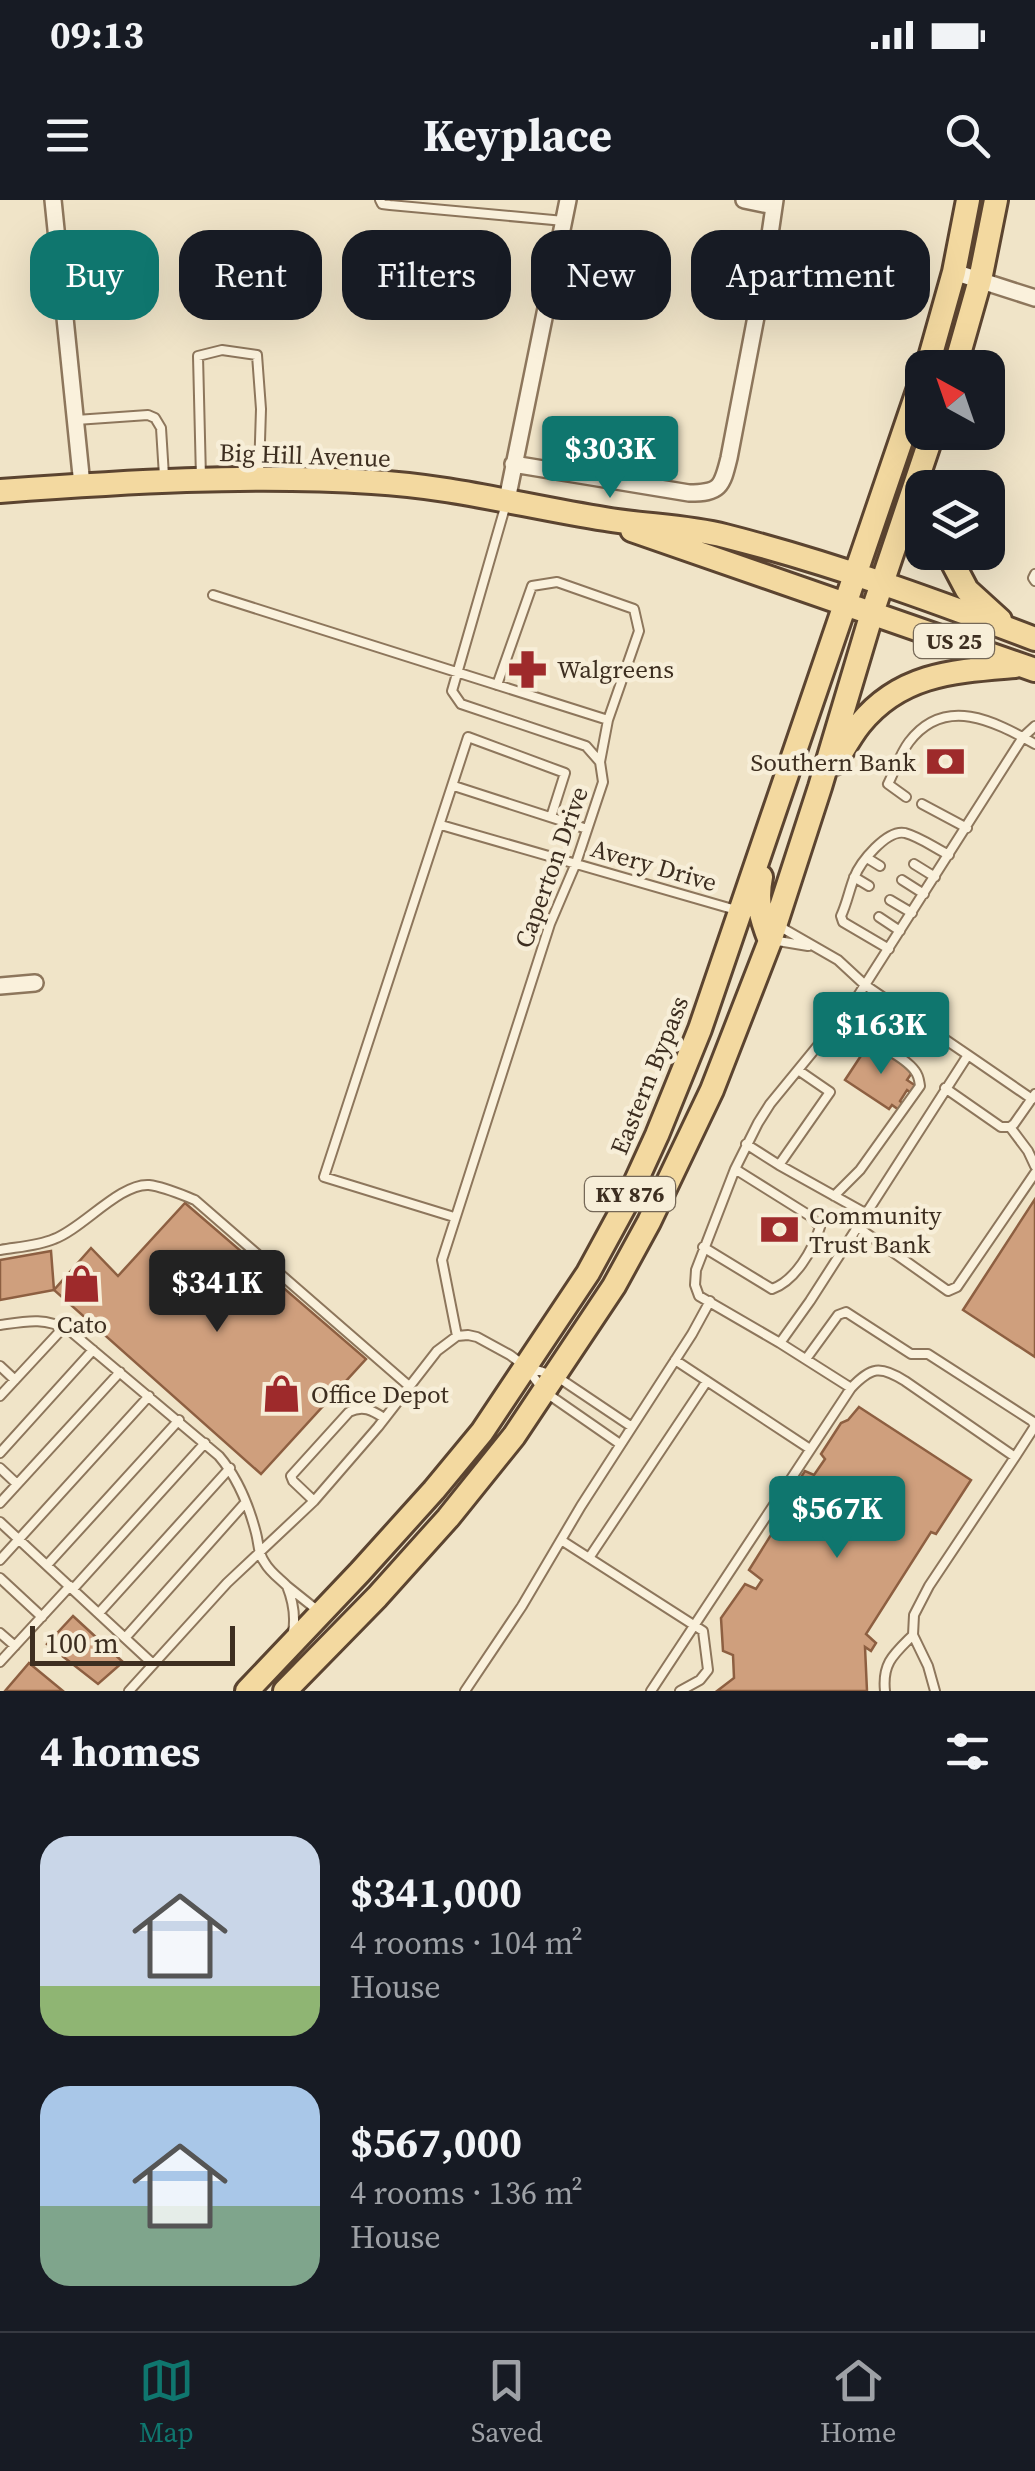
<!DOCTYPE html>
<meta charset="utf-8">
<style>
body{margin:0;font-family:"Source Serif 4",serif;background:#242831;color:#f1f3f6;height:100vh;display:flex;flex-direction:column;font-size:38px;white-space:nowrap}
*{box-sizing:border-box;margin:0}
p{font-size:32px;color:#9ea1a6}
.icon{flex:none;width:55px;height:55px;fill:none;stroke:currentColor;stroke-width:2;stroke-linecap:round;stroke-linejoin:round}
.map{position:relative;height:1491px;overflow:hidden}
.panel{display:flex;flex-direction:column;background:#171b24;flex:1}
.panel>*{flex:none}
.top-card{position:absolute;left:30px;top:30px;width:975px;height:90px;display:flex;gap:20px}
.needle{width:65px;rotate:320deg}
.fabs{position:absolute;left:905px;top:150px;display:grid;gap:20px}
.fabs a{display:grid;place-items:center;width:100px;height:100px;border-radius:20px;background:#171b24;box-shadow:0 10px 40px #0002;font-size:50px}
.scale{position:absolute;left:30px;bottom:25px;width:205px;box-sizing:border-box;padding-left:10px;border:5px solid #3d2e20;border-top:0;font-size:28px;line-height:35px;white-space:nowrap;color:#3d2e20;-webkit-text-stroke:8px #f7eed8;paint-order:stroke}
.price{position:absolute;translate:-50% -85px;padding:0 22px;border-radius:10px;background:#0f766e;color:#fff;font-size:32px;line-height:65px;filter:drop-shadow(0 2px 5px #0008)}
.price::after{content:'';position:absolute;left:50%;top:60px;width:30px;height:22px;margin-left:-15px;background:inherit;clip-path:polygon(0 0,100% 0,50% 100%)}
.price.active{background:#222;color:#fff}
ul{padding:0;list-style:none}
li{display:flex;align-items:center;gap:30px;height:250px;padding:0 40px}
li span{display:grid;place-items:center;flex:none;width:280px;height:200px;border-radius:30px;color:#555}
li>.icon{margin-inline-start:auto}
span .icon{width:120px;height:120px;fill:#fffc;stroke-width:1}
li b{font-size:42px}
h2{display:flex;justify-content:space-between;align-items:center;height:120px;padding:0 40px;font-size:42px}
.pill{padding:0 35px;border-radius:30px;background:#171b24;box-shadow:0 10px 40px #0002;font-size:35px;line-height:90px}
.pill.active{background:#0f766e;color:#fff}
.status{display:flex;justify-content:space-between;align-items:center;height:70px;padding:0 50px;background:#171b24;direction:ltr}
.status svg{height:28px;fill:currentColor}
header{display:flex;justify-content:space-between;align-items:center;height:130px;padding:0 40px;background:#171b24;font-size:45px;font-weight:700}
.tab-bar{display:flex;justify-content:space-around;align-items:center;height:140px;border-top:2px solid #363941;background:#171b24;font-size:28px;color:#9ea1a6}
.tab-bar a{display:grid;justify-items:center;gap:5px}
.tab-bar .active{color:#0f766e}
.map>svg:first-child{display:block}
</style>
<div class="status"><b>09:13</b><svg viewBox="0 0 49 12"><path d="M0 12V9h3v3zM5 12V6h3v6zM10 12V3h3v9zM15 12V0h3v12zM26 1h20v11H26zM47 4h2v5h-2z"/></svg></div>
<header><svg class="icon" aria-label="menu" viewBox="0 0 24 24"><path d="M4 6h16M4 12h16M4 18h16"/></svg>Keyplace<svg class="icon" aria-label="search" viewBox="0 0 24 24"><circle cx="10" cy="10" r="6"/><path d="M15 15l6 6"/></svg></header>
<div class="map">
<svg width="1035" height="1491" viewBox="0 0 1035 1491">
<rect width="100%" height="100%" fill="#f0e4c8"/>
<path fill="#cf9f7d" stroke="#8d5f41" stroke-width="2.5" d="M870,842L913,871L907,880L916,886L911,893L907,890L900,901L903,904L899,910L892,905L889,909L845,880Z
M1035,999V1157L963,1110Z
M185,1003L366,1159L261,1274L54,1090L91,1048L118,1076Z
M51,1051L54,1090L0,1100V1060Z
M859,1207L971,1280L936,1334L931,1332L866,1434L876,1443L871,1451L865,1447L867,1491H717L734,1478L733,1455L723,1451L721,1418L745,1384L756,1389L762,1380L749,1370L786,1311L780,1309L805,1271L814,1275L825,1259L821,1254L841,1223L848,1220Z
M73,1416L123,1462L98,1484L47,1444Z
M29,1463L63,1491H5Z"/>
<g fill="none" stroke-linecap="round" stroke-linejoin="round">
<defs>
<path id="service" d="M380,0L382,4L390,5L564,21
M76,220L148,215L155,218L161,228L164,276
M201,278L198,156L222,150L257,155L261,209L259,273
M1035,374L1033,378L1035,381
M213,395L608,520L600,562
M497,485L532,386L557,382L634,409L639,431L608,520
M454,586L587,629
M906,597L888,584C895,570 900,554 909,542C945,495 994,521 1035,544
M922,604L967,628
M441,625L736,710
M867,658L880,666
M914,664L935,677
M854,677L869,686
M902,680L924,694
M890,700L912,713
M879,717L900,731
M780,723L784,729L838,760L865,785L968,855L810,1101L780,1143
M772,740L808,746
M889,749L843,722L841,716C847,703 849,691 854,678C860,662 887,629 905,633C920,637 935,648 949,655
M968,855L1032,899
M945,888L1001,927H1010L1014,924L1035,894
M1010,927L1028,951L1035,966
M746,944L779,965L865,1013
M779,965L830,892L798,870
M834,996L860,970L920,886C919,880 919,876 915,871C902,853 856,834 835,825
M454,1017L324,977L468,537L565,573L551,617
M856,1026L948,1091L957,1087L1035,973
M703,1047L772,1089C795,1081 813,1050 820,1027L810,1016L735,969
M0,1050C17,1047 38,1046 54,1039C82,1029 120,983 149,985C165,987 180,994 195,1000L409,1186
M0,1125C27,1121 44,1117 69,1130L219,1256C237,1277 249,1306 256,1333C259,1344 258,1354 265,1363C270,1372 280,1379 287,1386
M457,1136L442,1060L550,724L576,663L603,582L600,562L586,546L461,504L452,491L506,304
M806,1159L838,1115L846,1112L911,1154H928L1032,1221L1035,1226
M675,1160L810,1249
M0,1166L15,1180
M530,1168L556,1176L632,1227
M851,1188L780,1143L699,1096L695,1085L696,1070L735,969L758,923L770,904L856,799L1023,537L1035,526
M0,1196L64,1127
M0,1253L93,1150
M1015,1257L1035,1226
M0,1268L17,1284
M314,1301L293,1281L291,1276L349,1212C363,1205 372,1210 384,1218
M0,1303L120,1172
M0,1322L153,1464
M561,1340L703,1431L708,1470L700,1480L680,1491
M589,1358L707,1181
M0,1360L149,1196
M47,1365L179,1220
M0,1378L42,1417
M73,1389L205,1243
M99,1413L230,1268
M293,1432C296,1415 293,1401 287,1386L317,1410
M0,1433L15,1446
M125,1438L245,1303
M0,1462L70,1386
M129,1491L227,1383L314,1301L378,1227L437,1151L457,1136L468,1135L477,1137L510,1155L526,1167L545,1192L620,1244
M465,1491L522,1406L581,1306L692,1134L710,1101
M651,1491L851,1188C871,1167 880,1165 905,1181L1015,1257L929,1386L914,1415L913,1435L928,1466L935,1491
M885,1491C882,1463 894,1454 913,1435"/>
<path id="minor" d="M53,0L82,285
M744,0L774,6
M954,72L1035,98
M513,264L689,293C720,293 722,287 729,258L764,75L775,0
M507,300L568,0
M0,786L35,783"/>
<path id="primary" d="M927,168L954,72L968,0
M955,168L980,80L996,0
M0,291C124,282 248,274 372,282C451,286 527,307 605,319C645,326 685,326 725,336C831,363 933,400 1035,439
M632,330L1035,470
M947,352L967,390L1000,420
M835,563C843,550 851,535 860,524C901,473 956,471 1015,466
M761,677C756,701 761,718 770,741
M247,1491L360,1372L434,1290L482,1232L588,1073L625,1005L657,935L700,829L922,179
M285,1491L377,1397L448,1318L514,1236L614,1086L649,1022L712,890L770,741L820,587L872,413L933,232"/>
</defs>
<use href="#service" stroke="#8d765c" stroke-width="12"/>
<use href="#minor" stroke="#8d765c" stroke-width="20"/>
<use href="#primary" stroke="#5b4430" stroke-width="28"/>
<use href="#service" stroke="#faf1dc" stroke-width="8"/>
<use href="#minor" stroke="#faf1dc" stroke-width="15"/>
<use href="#primary" stroke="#f3d9a0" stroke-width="22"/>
</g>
<defs>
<symbol id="pharmacy-bare" viewBox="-9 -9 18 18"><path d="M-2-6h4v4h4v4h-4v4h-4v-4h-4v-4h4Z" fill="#9e2a2b" stroke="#f7eed8" stroke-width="2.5" paint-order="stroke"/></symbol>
<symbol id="bank-bare" viewBox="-9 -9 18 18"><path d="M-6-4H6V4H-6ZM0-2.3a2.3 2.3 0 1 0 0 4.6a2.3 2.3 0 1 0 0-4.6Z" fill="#9e2a2b" stroke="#f7eed8" stroke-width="2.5" paint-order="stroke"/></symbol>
<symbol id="shop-bare" viewBox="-9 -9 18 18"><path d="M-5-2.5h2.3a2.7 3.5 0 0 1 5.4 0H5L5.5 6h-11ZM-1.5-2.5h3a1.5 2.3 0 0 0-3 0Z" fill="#9e2a2b" stroke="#f7eed8" stroke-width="2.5" paint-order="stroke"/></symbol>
</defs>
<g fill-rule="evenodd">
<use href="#pharmacy-bare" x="500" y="442" width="55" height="55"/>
<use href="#bank-bare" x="918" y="534" width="55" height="55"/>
<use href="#bank-bare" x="752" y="1002" width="55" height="55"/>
<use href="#shop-bare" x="54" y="1056" width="55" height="55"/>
<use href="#shop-bare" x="254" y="1166" width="55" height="55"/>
</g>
<g text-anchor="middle" stroke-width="9" stroke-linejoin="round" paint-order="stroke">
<g fill="#f7eed8" stroke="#756857" stroke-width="2.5">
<rect x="914" y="424" width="80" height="34" rx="8"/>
<rect x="585" y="977" width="90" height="34" rx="8"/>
</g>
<g font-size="22" font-weight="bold" fill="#3d2e20">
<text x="954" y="449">US 25</text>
<text x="630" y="1002">KY 876</text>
</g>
<g font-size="25" fill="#3d2e20" stroke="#f7eed8">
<text transform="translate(305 255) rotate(2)" y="9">Big Hill Avenue</text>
<text transform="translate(654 665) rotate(16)" y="9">Avery Drive</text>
<text transform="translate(551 667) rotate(-70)" y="9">Caperton Drive</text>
<text transform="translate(649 875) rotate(-68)" y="9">Eastern Bypass</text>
</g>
<g font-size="25" fill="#3d2e20" stroke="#f7eed8" text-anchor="start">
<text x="557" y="478">Walgreens</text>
<text x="916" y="571" text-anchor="end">Southern Bank</text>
<text x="809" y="1024">Community<tspan x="809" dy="29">Trust Bank</tspan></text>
<text x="82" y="1133" text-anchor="middle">Cato</text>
<text x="311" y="1203">Office Depot</text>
</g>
</g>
</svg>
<div class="fabs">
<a><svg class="needle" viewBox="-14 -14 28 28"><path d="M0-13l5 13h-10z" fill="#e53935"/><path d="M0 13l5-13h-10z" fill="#9ea1a6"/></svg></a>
<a><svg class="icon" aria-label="layers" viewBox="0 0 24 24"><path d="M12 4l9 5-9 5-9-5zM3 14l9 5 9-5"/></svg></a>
</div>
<div class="scale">100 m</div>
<b class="price" style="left:610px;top:301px">$303K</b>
<b class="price" style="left:881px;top:877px">$163K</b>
<b class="price active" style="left:217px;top:1135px">$341K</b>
<b class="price" style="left:837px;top:1361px">$567K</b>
<div class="top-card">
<a class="pill active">Buy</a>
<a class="pill">Rent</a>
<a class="pill">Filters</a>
<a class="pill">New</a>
<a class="pill">Apartment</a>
</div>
</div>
<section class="panel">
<h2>4 homes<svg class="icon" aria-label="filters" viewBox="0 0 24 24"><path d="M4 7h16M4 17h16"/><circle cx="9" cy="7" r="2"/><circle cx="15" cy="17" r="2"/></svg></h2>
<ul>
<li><span style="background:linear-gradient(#c9d6e8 75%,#8fb573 0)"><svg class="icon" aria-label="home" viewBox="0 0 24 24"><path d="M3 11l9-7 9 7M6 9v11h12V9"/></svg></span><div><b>$341,000</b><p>4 rooms · 104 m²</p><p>House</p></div></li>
<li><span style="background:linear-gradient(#a9c7e8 60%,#7fa58c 0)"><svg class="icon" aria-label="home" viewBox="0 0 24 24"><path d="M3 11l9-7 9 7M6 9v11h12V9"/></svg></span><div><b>$567,000</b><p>4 rooms · 136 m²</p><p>House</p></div></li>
</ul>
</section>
<nav class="tab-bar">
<a class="active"><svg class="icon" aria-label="map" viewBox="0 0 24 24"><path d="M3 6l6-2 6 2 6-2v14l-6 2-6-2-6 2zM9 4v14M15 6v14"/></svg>Map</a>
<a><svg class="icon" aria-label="saved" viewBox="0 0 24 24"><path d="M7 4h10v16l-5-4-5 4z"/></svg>Saved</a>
<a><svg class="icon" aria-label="home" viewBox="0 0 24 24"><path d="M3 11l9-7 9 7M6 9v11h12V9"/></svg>Home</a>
</nav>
